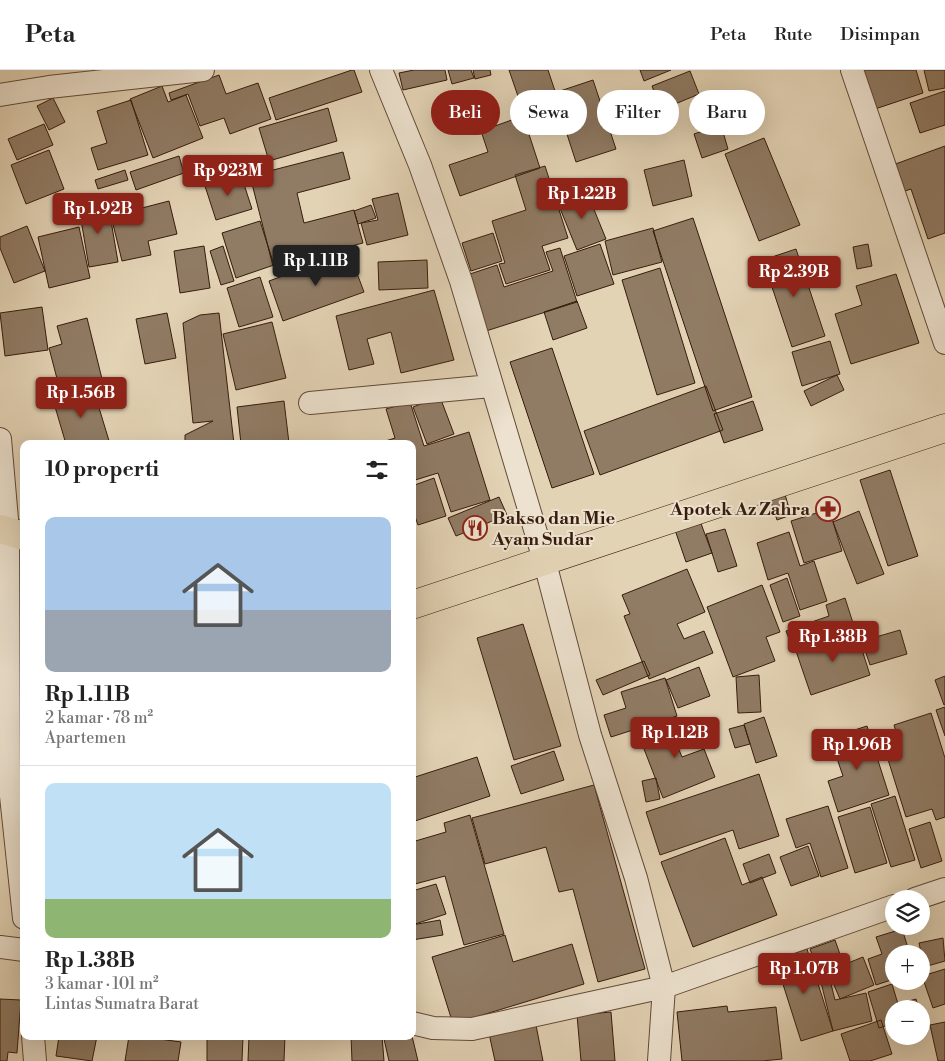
<!DOCTYPE html>
<html lang="id">
<meta charset="utf-8">
<style>
body{margin:0;font-family:"Libre Bodoni",serif;background:#f2f2f2;color:#222;height:100vh;display:flex;flex-direction:column;font-size:19px;white-space:nowrap}
*{box-sizing:border-box;margin:0}
p{font-size:16px;color:#767676}
.icon{flex:none;width:28px;height:28px;fill:none;stroke:currentColor;stroke-width:2;stroke-linecap:round;stroke-linejoin:round}
.map{position:relative;flex:1;overflow:hidden}
.details{position:absolute;left:20px;top:370px;width:396px;height:600px;display:flex;flex-direction:column;background:#fff;border-radius:10px;box-shadow:0 5px 20px #0002}
.details>*{flex:none}
.banner{position:absolute;left:431px;top:20px;width:439px;height:45px;display:flex;gap:10px}
.buttons{position:absolute;left:885px;top:820px;display:grid;gap:10px}
.buttons a{display:grid;place-items:center;width:45px;height:45px;border-radius:50%;background:#fff;box-shadow:0 5px 20px #0002;font-size:25px}
.price{position:absolute;translate:-50% -42px;padding:0 11px;border-radius:5px;background:#8f2418;color:#fff;font-size:16px;line-height:32px;filter:drop-shadow(0 1px 2px #0008)}
.price::after{content:'';position:absolute;left:50%;top:30px;width:15px;height:11px;margin-left:-8px;background:inherit;clip-path:polygon(0 0,100% 0,50% 100%)}
.price.on{background:#222;color:#fff}
ul{padding:0;list-style:none}
li{display:grid;align-content:center;gap:10px;height:265px;padding:0 25px}
li+li{border-top:1px solid #e0e0e0}
li span{display:grid;place-items:center;height:155px;border-radius:10px;color:#555}
li>.icon{margin-inline-start:auto}
span .icon{width:90px;height:90px;fill:#fffc;stroke-width:1}
li b{font-size:21px}
h2{display:flex;justify-content:space-between;align-items:center;height:60px;padding:0 25px;font-size:21px}
.tag{padding:0 18px;border-radius:22px;background:#fff;box-shadow:0 5px 20px #0002;font-size:18px;line-height:45px}
.tag.on{background:#8f2418;color:#fff}
header{display:flex;align-items:center;gap:30px;box-sizing:border-box;height:70px;padding:0 25px;background:#fff;border-bottom:1px solid #e0e0e0}
header strong{font-size:24px}
nav{display:flex;gap:28px;margin-inline-start:auto;font-size:18px}
.map>svg:first-child{display:block}
</style>
<header>
<strong>Peta</strong>
<nav><a>Peta</a><a>Rute</a><a>Disimpan</a></nav>
</header>
<div class="map">
<svg width="945" height="991" viewBox="0 0 945 991">
<rect width="100%" height="100%" fill="#e3d3b5"/>
<filter id="stains"><feTurbulence type="fractalNoise" baseFrequency=".004" numOctaves="4"/><feColorMatrix values="0 0 0 0 .2 0 0 0 0 .09 0 0 0 0 .02 0 0 0 .5 -.17"/></filter>
<radialGradient id="worn" r=".72"><stop offset=".6" stop-color="#630" stop-opacity="0"/><stop offset="1" stop-color="#630" stop-opacity=".3"/></radialGradient>
<path fill="#907b64" stroke="#371c0d" d="M352,0H354L362,22L276,50L269,28Z
M414,0H445L447,10L403,20L399,3Z
M448,0H471L474,8L452,14Z
M473,0H490L491,5L475,9Z
M509,0H548L555,21L520,32Z
M640,0H671L644,11Z
M862,0H916L923,23L875,39Z
M924,0H945V18L929,21Z
M690,1L699,24L661,40L652,16Z
M219,5L226,24L258,13L271,49L230,64L224,48L200,56L188,24L171,30L169,23Z
M593,10L616,79L576,92L563,52L552,55L542,27Z
M162,16L168,32L186,25L203,68L153,88L130,29Z
M945,21V55L920,63L910,33Z
M53,28L65,52L49,60L37,36Z
M131,30L148,85L98,100L91,78L107,73L97,41Z
M328,38L337,71L269,91L259,58Z
M523,46L540,98L460,126L449,95L488,82L481,61Z
M44,54L53,75L17,90L8,69Z
M721,55L728,79L702,88L694,64Z
M764,68L800,155L759,171L725,84Z
M945,76V163L928,169L911,119L899,123L890,96Z
M49,80L64,119L26,134L11,95Z
M343,82L350,109L297,123L304,153L354,140L363,173L273,196L250,106Z
M179,86L184,103L136,120L130,102Z
M684,90L692,126L653,136L644,100Z
M545,96L568,168L542,176L550,200L506,214L499,194L505,193L492,151L526,140L515,105Z
M125,100L128,110L98,119L95,110Z
M241,105L252,139L216,150L205,116Z
M586,120L606,169L577,180L557,131Z
M398,123L408,165L367,175L361,153L378,150L372,129Z
M169,131L177,164L148,171L151,185L122,191L111,146Z
M108,133L118,192L89,197L79,138Z
M371,135L376,148L358,154L354,141Z
M693,148L752,327L713,341L653,161Z
M260,151L274,195L236,208L222,163Z
M27,156L45,201L14,213L0,178V167Z
M79,157L90,208L49,218L38,167Z
M653,158L662,192L613,205L605,171Z
M493,163L502,191L471,201L462,173Z
M600,174L614,214L577,226L564,186Z
M868,174L872,196L857,199L853,177Z
M204,176L210,218L180,223L174,181Z
M223,176L234,211L221,215L210,181Z
M560,178L577,232L486,261L467,205L497,195L504,217L553,201L546,182Z
M796,179L825,266L792,277L763,190Z
M349,182L364,222L283,251L269,211Z
M427,190L428,218L379,220L378,192Z
M660,198L695,313L657,325L622,210Z
M896,204L919,273L851,294L835,244L862,235L856,216Z
M260,207L273,247L239,257L227,218Z
M434,220L454,290L401,303L391,262L367,269L374,294L349,300L336,246Z
M577,231L587,258L553,270L544,242Z
M42,237L48,280L5,286L0,243Z
M167,243L176,288L145,294L136,249Z
M219,243L234,374H185V365L213,351L193,353L183,253L200,245Z
M87,248L103,313L61,324L49,278L62,274L57,256Z
M272,252L286,308L236,320L223,264Z
M830,271L840,304L802,316L792,282Z
M552,278L594,404L552,418L510,292Z
M837,305L844,320L811,336L804,321Z
M706,316L723,360L600,405L584,361Z
M93,318L110,374H66L53,330Z
M440,327L454,364L427,374L413,337Z
M284,331L289,373L241,374L237,337Z
M753,331L763,360L724,373L714,344Z
M410,332L424,376L469,362L490,430L451,442L438,403L412,411V374H376L395,368L386,339Z
M346,371V374H317V373Z
M890,400L918,486L888,496L860,410Z
M434,408L446,446L418,455L412,438V416Z
M784,421L791,445L777,450L769,426Z
M499,427L507,445L456,466L448,448Z
M829,439L842,481L804,493L791,451Z
M859,441L884,504L857,514L833,452Z
M700,451L712,483L686,492L675,460Z
M725,459L737,496L718,502L706,464Z
M789,462L800,496L814,491L827,531L800,540L788,503L768,510L757,473Z
M687,499L705,542L677,554L684,569L704,561L713,583L649,609L624,546L630,544L622,525Z
M787,508L800,546L783,552L770,515Z
M762,515L780,562L766,567L775,591L733,607L707,537Z
M845,528L853,553L791,574L786,561L829,546L826,535Z
M19,529H24V569Z
M523,554L561,676L514,690L477,568Z
M900,560L907,584L870,595L862,571Z
M856,561L870,605L811,625L796,581Z
M644,591L650,605L603,625L596,610Z
M699,597L710,626L678,638L666,610Z
M759,605L761,642L738,643L736,607Z
M945,606V635H944L935,610Z
M665,608L677,646L611,667L604,645L626,638L621,622Z
M945,637V666L936,640Z
M931,643L945,688V747L936,750L932,739L906,747L886,683L901,678L894,655Z
M764,647L777,686L756,693L744,654Z
M687,648L694,668L677,675L682,687L704,679L715,707L663,728L639,666Z
M744,655L750,674L735,678L729,659Z
M867,656L889,725L838,742L828,711L843,706L830,668Z
M554,681L564,710L521,724L511,696Z
M477,687L490,726L415,751L412,744V708Z
M759,704L779,766L739,779L733,760L660,785L646,742Z
M656,708L660,729L646,732L642,711Z
M594,715L645,899L598,912L573,819L559,822L546,777L485,794L472,748Z
M895,726L915,790L891,797L871,734Z
M828,736L848,798L821,807L810,773L796,778L786,749Z
M870,737L887,793L855,803L838,747Z
M470,745L504,864L464,875L445,806L415,814L412,807V772L446,762L444,753Z
M930,752L942,791L921,798L909,759Z
M725,768L742,815L762,807L777,845L693,877L661,792Z
M808,776L819,806L791,816L780,787Z
M769,784L776,803L750,813L743,794Z
M436,814L446,844L412,855V821Z
M440,850L443,865L412,870V855Z
M902,859L910,884H894V909L876,915L868,889L882,884L876,867Z
M505,865L513,892L572,874L584,914L453,954L432,887Z
M943,868L945,891L924,897L919,873Z
M835,870L842,890L818,900L810,879Z
M807,879L833,961L801,971L775,889Z
M863,887L874,915L840,929L828,901Z
M827,898L835,930L866,923L872,951L833,961L818,900Z
M945,899V934L933,938L922,906Z
M892,914L898,934L916,929L919,939H894V953L879,958L868,922Z
M0,929L21,930L17,983L8,982L7,991H0Z
M727,936L728,942L776,937L782,989L762,991H682L677,942Z
M611,942L615,991H581L577,945Z
M535,950L543,991H495L488,959Z
M881,950L892,984L870,991H850L841,964Z
M945,952V991H938L930,955Z
M59,966H97L92,991L56,986Z
M129,966H159V969L181,972L178,991H125Z
M207,966H243L242,991H207Z
M249,966H285L284,991H248Z
M351,966H382L384,991H352Z
M399,966H412L418,991H389L384,969Z"/>
<g fill="none" stroke-linecap="round" stroke-linejoin="round">
<defs>
<path id="street" d="M381,0L420,95L461,211L545,493L590,665L636,808L664,917L659,991
M852,0L945,273
M0,25L49,17L203,0
M310,333L491,316
M0,369L8,461L9,707L24,848
M915,829L945,819
M0,877L24,880
M412,953L433,958L472,959L664,917L894,836
M33,966L35,991"/>
<path id="highway" d="M0,459L24,466
M412,535L945,358"/>
</defs>
<use href="#street" stroke="#624a37" stroke-width="24"/>
<use href="#highway" stroke="#371c0d" stroke-width="29"/>
<use href="#street" stroke="#ede2cf" stroke-width="22"/>
<use href="#highway" stroke="#e3d3b5" stroke-width="28"/>
</g>
<defs>
<symbol id="pharmacy-ring" viewBox="-11 -11 22 22"><circle r="9.5" fill="#ede2cf" stroke="#8f2418" stroke-width="1.5"/><path d="M-2-6h4v4h4v4h-4v4h-4v-4h-4v-4h4Z" fill="#8f2418"/></symbol>
<symbol id="restaurant-ring" viewBox="-11 -11 22 22"><circle r="9.5" fill="#ede2cf" stroke="#8f2418" stroke-width="1.5"/><path d="M-5-6h1v4h1v-4h1v4h1v-4h1v5L-1.5 .5V6h-2V.5L-5-1ZM5-6V6H3V1.5H1.5Q1.5-4 5-6Z" fill="#8f2418"/></symbol>
</defs>
<g fill-rule="evenodd">
<use href="#pharmacy-ring" x="814" y="425" width="28" height="28"/>
<use href="#restaurant-ring" x="461" y="444" width="28" height="28"/>
</g>
<g text-anchor="middle" stroke-width="4" stroke-linejoin="round" paint-order="stroke">
<g font-size="18" font-weight="bold" fill="#371c0d" stroke="#ede2cf" text-anchor="end">
<text x="810" y="445">Apotek Az Zahra</text>
<text x="492" y="454" text-anchor="start">Bakso dan Mie<tspan x="492" dy="21">Ayam Sudar</tspan></text>
</g>
</g>
<rect width="100%" height="100%" filter="url(#stains)"/>
<rect width="100%" height="100%" fill="url(#worn)"/>
</svg>
<div class="buttons">
<a><svg class="icon" aria-label="layers" viewBox="0 0 24 24"><path d="M12 4l9 5-9 5-9-5zM3 14l9 5 9-5"/></svg></a>
<a>+</a>
<a>−</a>
</div>
<b class="price" style="left:228px;top:127px">Rp 923M</b>
<b class="price" style="left:582px;top:150px">Rp 1.22B</b>
<b class="price" style="left:98px;top:165px">Rp 1.92B</b>
<b class="price on" style="left:316px;top:217px">Rp 1.11B</b>
<b class="price" style="left:794px;top:228px">Rp 2.39B</b>
<b class="price" style="left:81px;top:349px">Rp 1.56B</b>
<b class="price" style="left:833px;top:593px">Rp 1.38B</b>
<b class="price" style="left:675px;top:689px">Rp 1.12B</b>
<b class="price" style="left:857px;top:701px">Rp 1.96B</b>
<b class="price" style="left:804px;top:925px">Rp 1.07B</b>
<div class="banner">
<a class="tag on">Beli</a>
<a class="tag">Sewa</a>
<a class="tag">Filter</a>
<a class="tag">Baru</a>
</div>
<section class="details">
<h2>10 properti<svg class="icon" aria-label="filters" viewBox="0 0 24 24"><path d="M4 7h16M4 17h16"/><circle cx="9" cy="7" r="2"/><circle cx="15" cy="17" r="2"/></svg></h2>
<ul>
<li><span style="background:linear-gradient(#a9c7e8 60%,#9aa5b1 0)"><svg class="icon" aria-label="home" viewBox="0 0 24 24"><path d="M3 11l9-7 9 7M6 9v11h12V9"/></svg></span><div><b>Rp 1.11B</b><p>2 kamar · 78 m²</p><p>Apartemen</p></div></li>
<li><span style="background:linear-gradient(#bfe0f5 75%,#8fb573 0)"><svg class="icon" aria-label="home" viewBox="0 0 24 24"><path d="M3 11l9-7 9 7M6 9v11h12V9"/></svg></span><div><b>Rp 1.38B</b><p>3 kamar · 101 m²</p><p>Lintas Sumatra Barat</p></div></li>
</ul>
</section>
</div>
